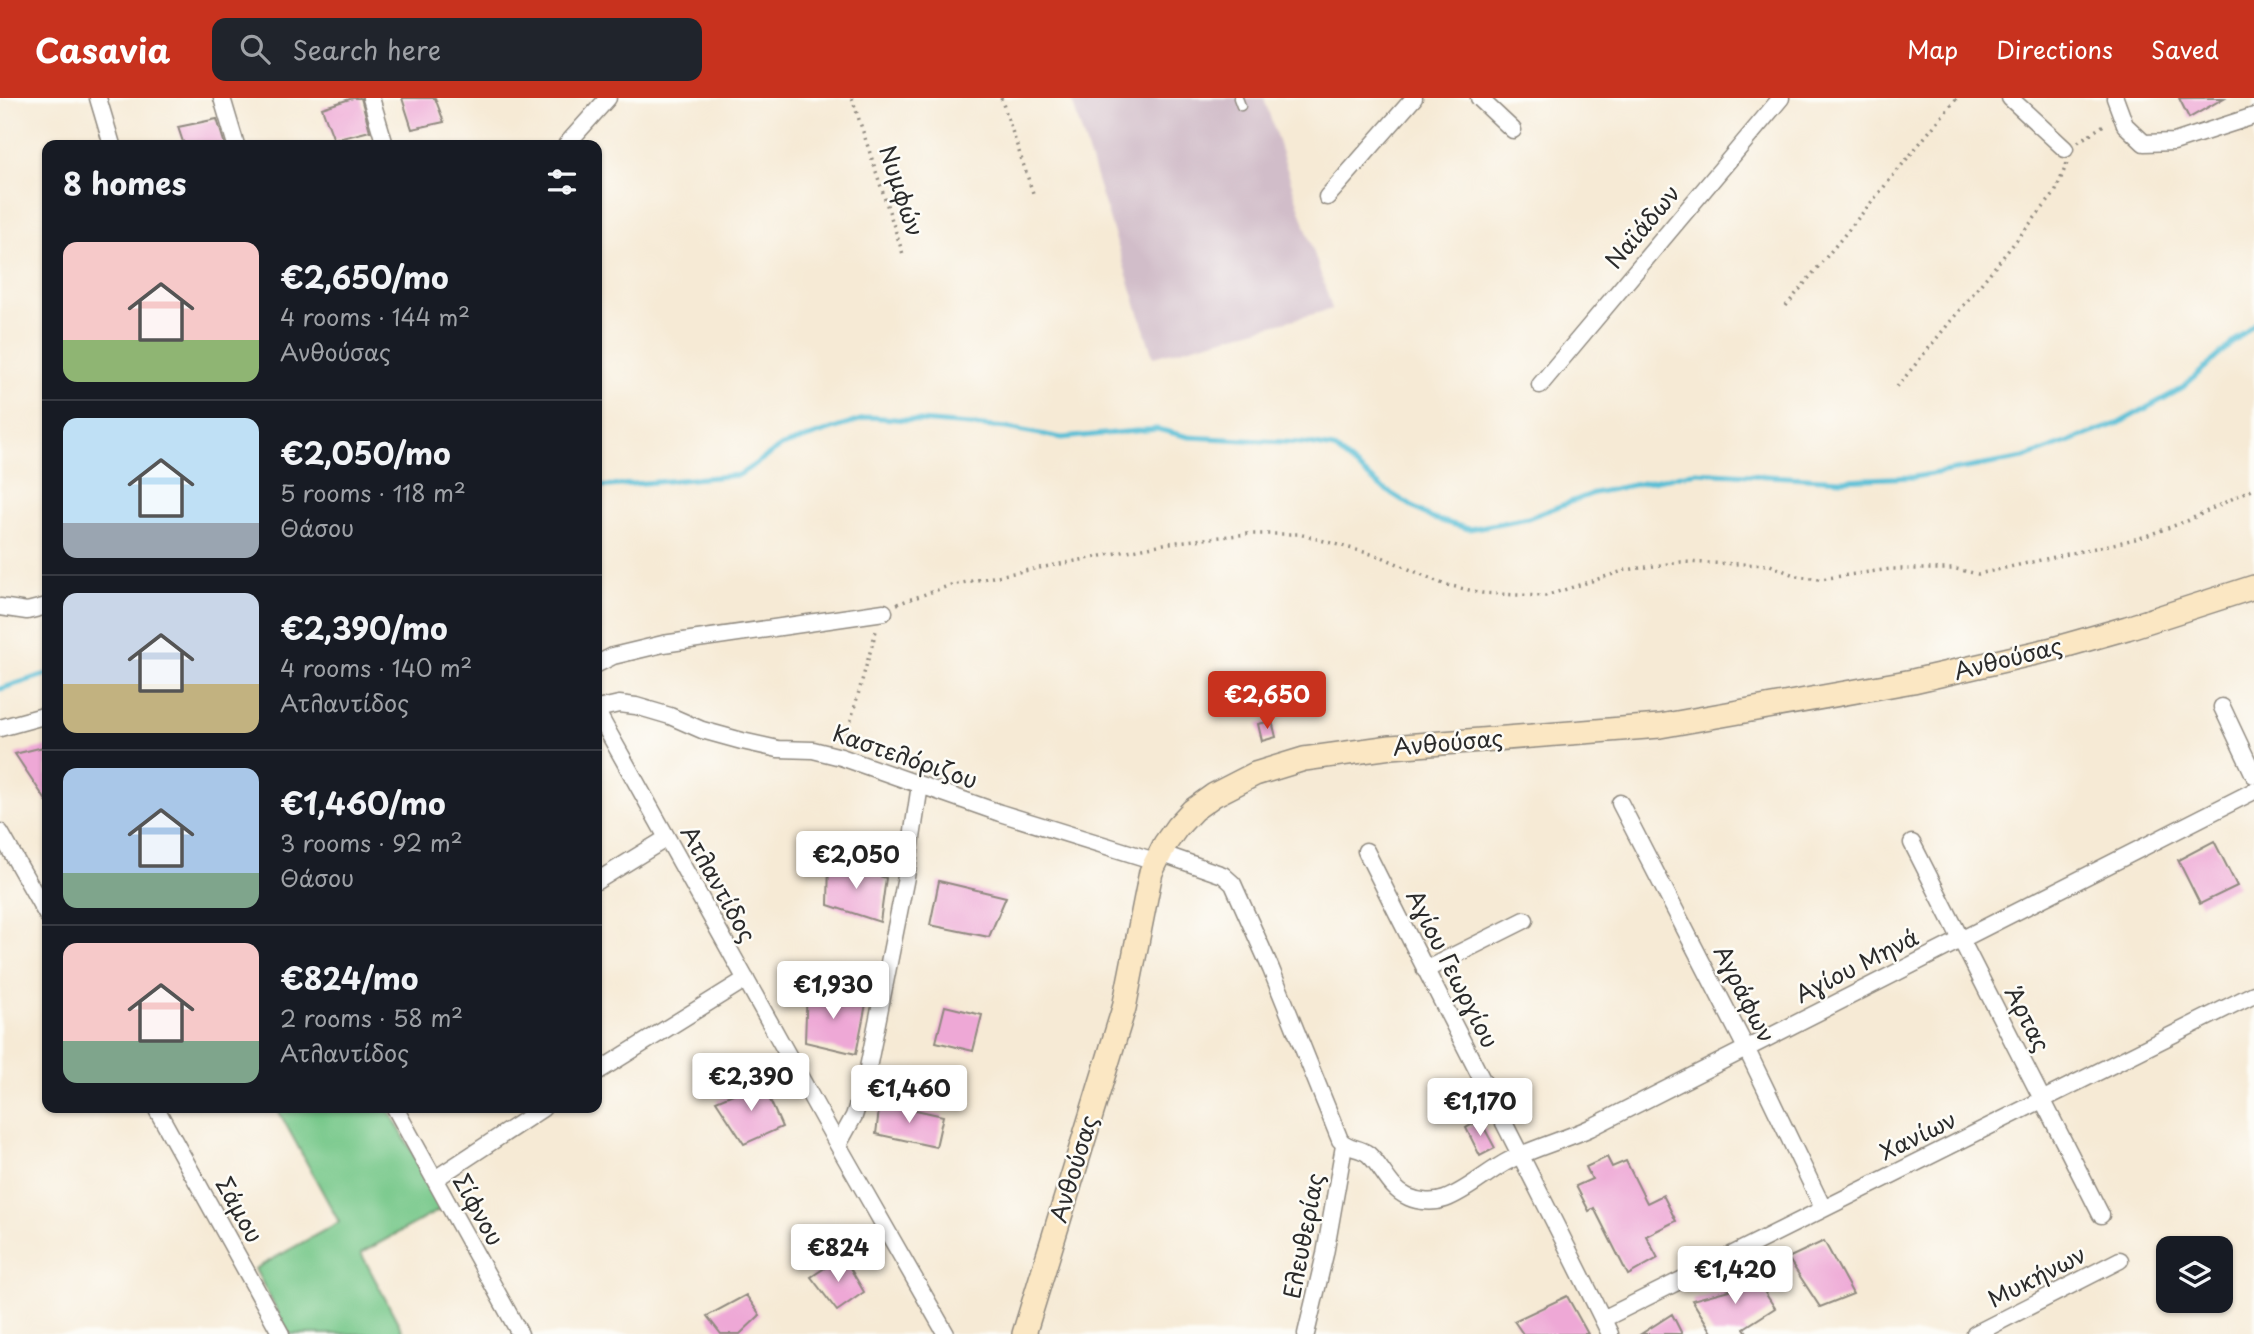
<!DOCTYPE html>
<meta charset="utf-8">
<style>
body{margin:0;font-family:"Playpen Sans",sans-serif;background:#20242c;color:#f1f3f6;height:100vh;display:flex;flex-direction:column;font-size:26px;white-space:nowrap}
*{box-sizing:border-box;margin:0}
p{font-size:23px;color:#9ea1a6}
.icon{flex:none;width:38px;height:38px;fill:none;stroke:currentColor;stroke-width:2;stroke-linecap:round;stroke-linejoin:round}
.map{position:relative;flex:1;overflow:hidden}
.side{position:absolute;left:42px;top:42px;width:560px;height:973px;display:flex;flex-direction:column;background:#171b24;border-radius:14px;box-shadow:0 2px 5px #0004}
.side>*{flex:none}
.fabs{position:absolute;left:2156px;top:1138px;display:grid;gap:14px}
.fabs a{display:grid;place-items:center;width:77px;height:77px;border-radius:14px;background:#171b24;box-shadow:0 2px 5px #0004;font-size:35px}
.price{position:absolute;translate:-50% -60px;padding:0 16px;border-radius:7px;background:#fff;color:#222;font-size:23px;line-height:46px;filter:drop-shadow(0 2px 4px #0008)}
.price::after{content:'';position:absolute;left:50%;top:42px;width:21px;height:16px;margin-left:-10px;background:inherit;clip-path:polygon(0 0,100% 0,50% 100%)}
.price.active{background:#c8321e;color:#fff}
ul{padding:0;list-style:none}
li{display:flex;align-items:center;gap:21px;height:175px;padding:0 21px}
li+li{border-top:2px solid #363941}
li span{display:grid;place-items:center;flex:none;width:196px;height:140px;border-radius:14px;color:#555}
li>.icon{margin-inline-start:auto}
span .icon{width:84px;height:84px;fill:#fffc;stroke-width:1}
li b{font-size:30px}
h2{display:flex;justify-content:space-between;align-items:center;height:84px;padding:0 21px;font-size:30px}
header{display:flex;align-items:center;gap:42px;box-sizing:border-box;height:98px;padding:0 35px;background:#c8321e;color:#fff}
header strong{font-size:33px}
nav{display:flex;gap:38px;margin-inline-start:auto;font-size:24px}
.search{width:490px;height:63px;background:#20242c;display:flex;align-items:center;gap:18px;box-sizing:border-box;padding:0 24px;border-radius:14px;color:#9ea1a6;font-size:26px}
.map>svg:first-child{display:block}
</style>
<header>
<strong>Casavia</strong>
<div class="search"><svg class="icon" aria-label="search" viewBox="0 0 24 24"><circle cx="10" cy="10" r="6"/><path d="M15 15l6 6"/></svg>Search here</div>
<nav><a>Map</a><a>Directions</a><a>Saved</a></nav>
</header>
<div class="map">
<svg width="2254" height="1236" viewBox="0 0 2254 1236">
<rect width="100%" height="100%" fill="#fdfcf7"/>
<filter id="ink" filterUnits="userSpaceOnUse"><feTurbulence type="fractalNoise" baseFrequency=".0143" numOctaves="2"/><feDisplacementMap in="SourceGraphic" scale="14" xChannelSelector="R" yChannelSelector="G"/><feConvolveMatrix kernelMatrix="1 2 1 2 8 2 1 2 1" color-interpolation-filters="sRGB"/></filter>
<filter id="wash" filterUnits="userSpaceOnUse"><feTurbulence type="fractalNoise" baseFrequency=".00686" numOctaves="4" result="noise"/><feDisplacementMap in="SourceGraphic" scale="28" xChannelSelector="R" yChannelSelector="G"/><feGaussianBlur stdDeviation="1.57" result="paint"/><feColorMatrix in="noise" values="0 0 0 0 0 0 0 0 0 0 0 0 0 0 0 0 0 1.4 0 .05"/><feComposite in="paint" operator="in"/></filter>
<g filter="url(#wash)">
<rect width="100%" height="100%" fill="#f6ead5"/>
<path fill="#d1bdc9" d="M1071,0H1264L1332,211L1153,259Z"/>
<path fill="#77c88a" stroke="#517a5a" stroke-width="2" d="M277,1010H388L443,1110L361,1155L404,1236H289L255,1171L339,1124Z"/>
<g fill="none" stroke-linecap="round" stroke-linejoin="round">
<path stroke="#57bed5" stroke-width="5" d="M597,389L739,377L782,348L869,319L1007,330L1062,340L1157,331L1189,339L1302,345L1334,350L1381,389L1431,420L1469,431L1528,420L1594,395L1696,374L1842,382L1914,379L2024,360L2119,325L2181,291L2254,226
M0,591L47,576"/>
</g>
<g id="blocks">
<path fill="#eea8d6" d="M353,0H361L370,33L334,42L322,10Z
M402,0H435L444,24L412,31Z
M2179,0H2224L2189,20Z
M217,21L225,47H184L178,29Z
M1272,623L1276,639L1262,643L1258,626Z
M47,648V704L15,656Z
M2214,743L2237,788L2200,806L2178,762Z
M829,762L886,780L880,824L828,807Z
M939,783L1006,799L989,839L930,827Z
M807,889L866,906L856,956L805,944Z
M945,908L982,917L973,953L936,944Z
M762,984L782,1029L744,1046L716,1003Z
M880,1004L943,1018L936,1049L876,1036Z
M1480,1022L1495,1050L1480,1058L1466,1030Z
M1607,1059L1612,1069L1626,1063L1647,1105L1663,1097L1676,1123L1646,1138L1658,1160L1628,1177L1594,1110L1589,1113L1576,1088L1592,1081L1586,1069Z
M1824,1143L1853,1196L1820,1209L1788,1160Z
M843,1158L864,1194L837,1213L811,1179Z
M1750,1172L1775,1210L1744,1230L1748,1236H1713L1692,1202L1733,1191L1726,1182Z
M746,1197L760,1217L740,1236H721L707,1218Z
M1567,1198L1588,1236H1523L1514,1223Z
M1672,1216L1682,1236H1641Z"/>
</g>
</g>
<g filter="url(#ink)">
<use href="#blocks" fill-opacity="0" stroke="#908a80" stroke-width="2"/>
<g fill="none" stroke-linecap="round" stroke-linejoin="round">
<defs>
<path id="lane" d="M1238,0L1241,8"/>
<path id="street" d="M98,0L112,47
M222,0L236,47
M371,0L385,47
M1479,0L1513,32
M2010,0L2065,51
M2115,0L2125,27L2144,45L2174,44L2254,18
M566,47L608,0
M1327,99L1414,0
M1540,287L1781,0
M0,509L27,513L47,508
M597,566L613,558L663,546L884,514
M2222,609L2254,677
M597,611L619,606L636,608L670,618L702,632L742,643L778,651L813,652L841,659L1000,715L1155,763
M597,614L838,1047L946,1236
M0,630L47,617
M1620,705L1746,950L1823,1110
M0,734L47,817
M1912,745L2101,1117
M1366,753C1446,914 1531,1074 1610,1236
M1160,755L1223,777L1233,786L1271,871L1340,1042C1347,1051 1359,1049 1368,1056C1383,1069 1389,1091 1408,1099C1419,1104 1434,1105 1445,1101C1469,1092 1488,1073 1510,1062C1536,1049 1564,1042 1590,1030L2254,693
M597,783L667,740
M1425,872L1525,822
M597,974L746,881
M156,1010L281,1236
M395,1010L520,1236
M838,1047L854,1018L865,985L906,779L920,687
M435,1081L543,1010
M1603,1221L2254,896
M1306,1236L1325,1156L1344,1048
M1975,1236L2120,1162"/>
<path id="secondary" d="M1024,1236L1124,910L1151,774L1165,746L1177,729L1193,712L1214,697L1255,676L1304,661L1391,649L1660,628L1913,583L2053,551L2127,530L2254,489"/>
</defs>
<use href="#lane" stroke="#908a80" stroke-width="11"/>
<use href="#street" stroke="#908a80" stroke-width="19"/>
<use href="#secondary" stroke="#908a80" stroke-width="26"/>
<path stroke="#908a80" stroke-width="3.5" stroke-dasharray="2 5" stroke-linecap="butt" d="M852,0L903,156
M1001,0L1033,95
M2078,44L2107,25
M1786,208L1957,0
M1897,289L2055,95L2067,65
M897,506L951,487L1169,445L1247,436H1299L1382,459L1443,486L1482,495L1516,497L1545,498L1626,472L1681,464L1770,467L1796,478L1820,481L1891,471H1956L1978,476L2140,440L2187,423L2254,390
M845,643L876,533"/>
<use href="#lane" stroke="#fff" stroke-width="8"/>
<use href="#street" stroke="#fff" stroke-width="16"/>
<use href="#secondary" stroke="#fbe7c3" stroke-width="23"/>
</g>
</g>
<g text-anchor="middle" stroke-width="5" stroke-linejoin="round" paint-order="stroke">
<g font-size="23" fill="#2b2b2b" stroke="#fdfcf7">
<text transform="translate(901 93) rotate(72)" y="8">Νυμφών</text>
<text transform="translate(1643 129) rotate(-50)" y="8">Ναϊάδων</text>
<text transform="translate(2008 561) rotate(-14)" y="8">Ανθούσας</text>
<text transform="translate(1448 645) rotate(-5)" y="8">Ανθούσας</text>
<text transform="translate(905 659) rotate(19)" y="8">Καστελόριζου</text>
<text transform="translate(718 786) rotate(61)" y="8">Ατλαντίδος</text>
<text transform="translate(1857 868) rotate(-27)" y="8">Αγίου Μηνά</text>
<text transform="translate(1452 871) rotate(63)" y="8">Αγίου Γεωργίου</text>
<text transform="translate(1744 896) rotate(63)" y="8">Αγράφων</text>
<text transform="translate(2027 921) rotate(63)" y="8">Άρτας</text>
<text transform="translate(1918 1038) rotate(-26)" y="8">Χανίων</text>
<text transform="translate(1074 1071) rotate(-73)" y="8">Ανθούσας</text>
<text transform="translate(239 1112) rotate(61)" y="8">Σάμου</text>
<text transform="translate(478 1112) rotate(61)" y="8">Σίφνου</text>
<text transform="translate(1304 1138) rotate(-79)" y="8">Ελευθερίας</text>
<text transform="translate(2037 1179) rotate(-27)" y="8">Μυκήνων</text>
</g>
</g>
</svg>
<div class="fabs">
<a><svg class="icon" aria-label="layers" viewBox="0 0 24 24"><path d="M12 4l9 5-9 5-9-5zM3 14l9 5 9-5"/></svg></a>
</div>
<b class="price active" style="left:1267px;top:633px">€2,650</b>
<b class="price" style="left:856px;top:793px">€2,050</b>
<b class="price" style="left:833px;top:923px">€1,930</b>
<b class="price" style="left:751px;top:1015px">€2,390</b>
<b class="price" style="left:909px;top:1027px">€1,460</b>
<b class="price" style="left:1480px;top:1040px">€1,170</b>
<b class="price" style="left:838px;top:1186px">€824</b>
<b class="price" style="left:1735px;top:1208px">€1,420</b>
<section class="side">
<h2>8 homes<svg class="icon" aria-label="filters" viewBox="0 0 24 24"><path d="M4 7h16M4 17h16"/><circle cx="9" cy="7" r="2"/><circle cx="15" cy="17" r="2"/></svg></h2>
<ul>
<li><span style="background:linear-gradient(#f6c9c9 70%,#8fb573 0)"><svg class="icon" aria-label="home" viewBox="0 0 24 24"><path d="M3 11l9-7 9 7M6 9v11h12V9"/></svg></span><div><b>€2,650/mo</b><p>4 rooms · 144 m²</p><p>Ανθούσας</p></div></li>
<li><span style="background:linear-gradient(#bfe0f5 75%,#9aa5b1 0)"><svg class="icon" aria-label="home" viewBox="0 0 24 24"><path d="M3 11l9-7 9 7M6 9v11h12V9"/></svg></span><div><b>€2,050/mo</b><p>5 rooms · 118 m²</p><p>Θάσου</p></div></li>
<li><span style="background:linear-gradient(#c9d6e8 65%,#c2b280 0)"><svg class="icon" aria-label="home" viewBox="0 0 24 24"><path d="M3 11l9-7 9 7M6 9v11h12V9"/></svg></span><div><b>€2,390/mo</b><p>4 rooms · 140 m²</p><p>Ατλαντίδος</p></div></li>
<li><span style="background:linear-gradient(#a9c7e8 75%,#7fa58c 0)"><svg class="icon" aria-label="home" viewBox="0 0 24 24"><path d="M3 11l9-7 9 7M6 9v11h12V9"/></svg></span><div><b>€1,460/mo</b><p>3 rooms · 92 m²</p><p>Θάσου</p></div></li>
<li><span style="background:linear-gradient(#f6c9c9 70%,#7fa58c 0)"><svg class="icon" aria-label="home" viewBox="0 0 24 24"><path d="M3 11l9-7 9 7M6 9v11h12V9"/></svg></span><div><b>€824/mo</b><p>2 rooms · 58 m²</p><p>Ατλαντίδος</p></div></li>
</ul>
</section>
</div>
